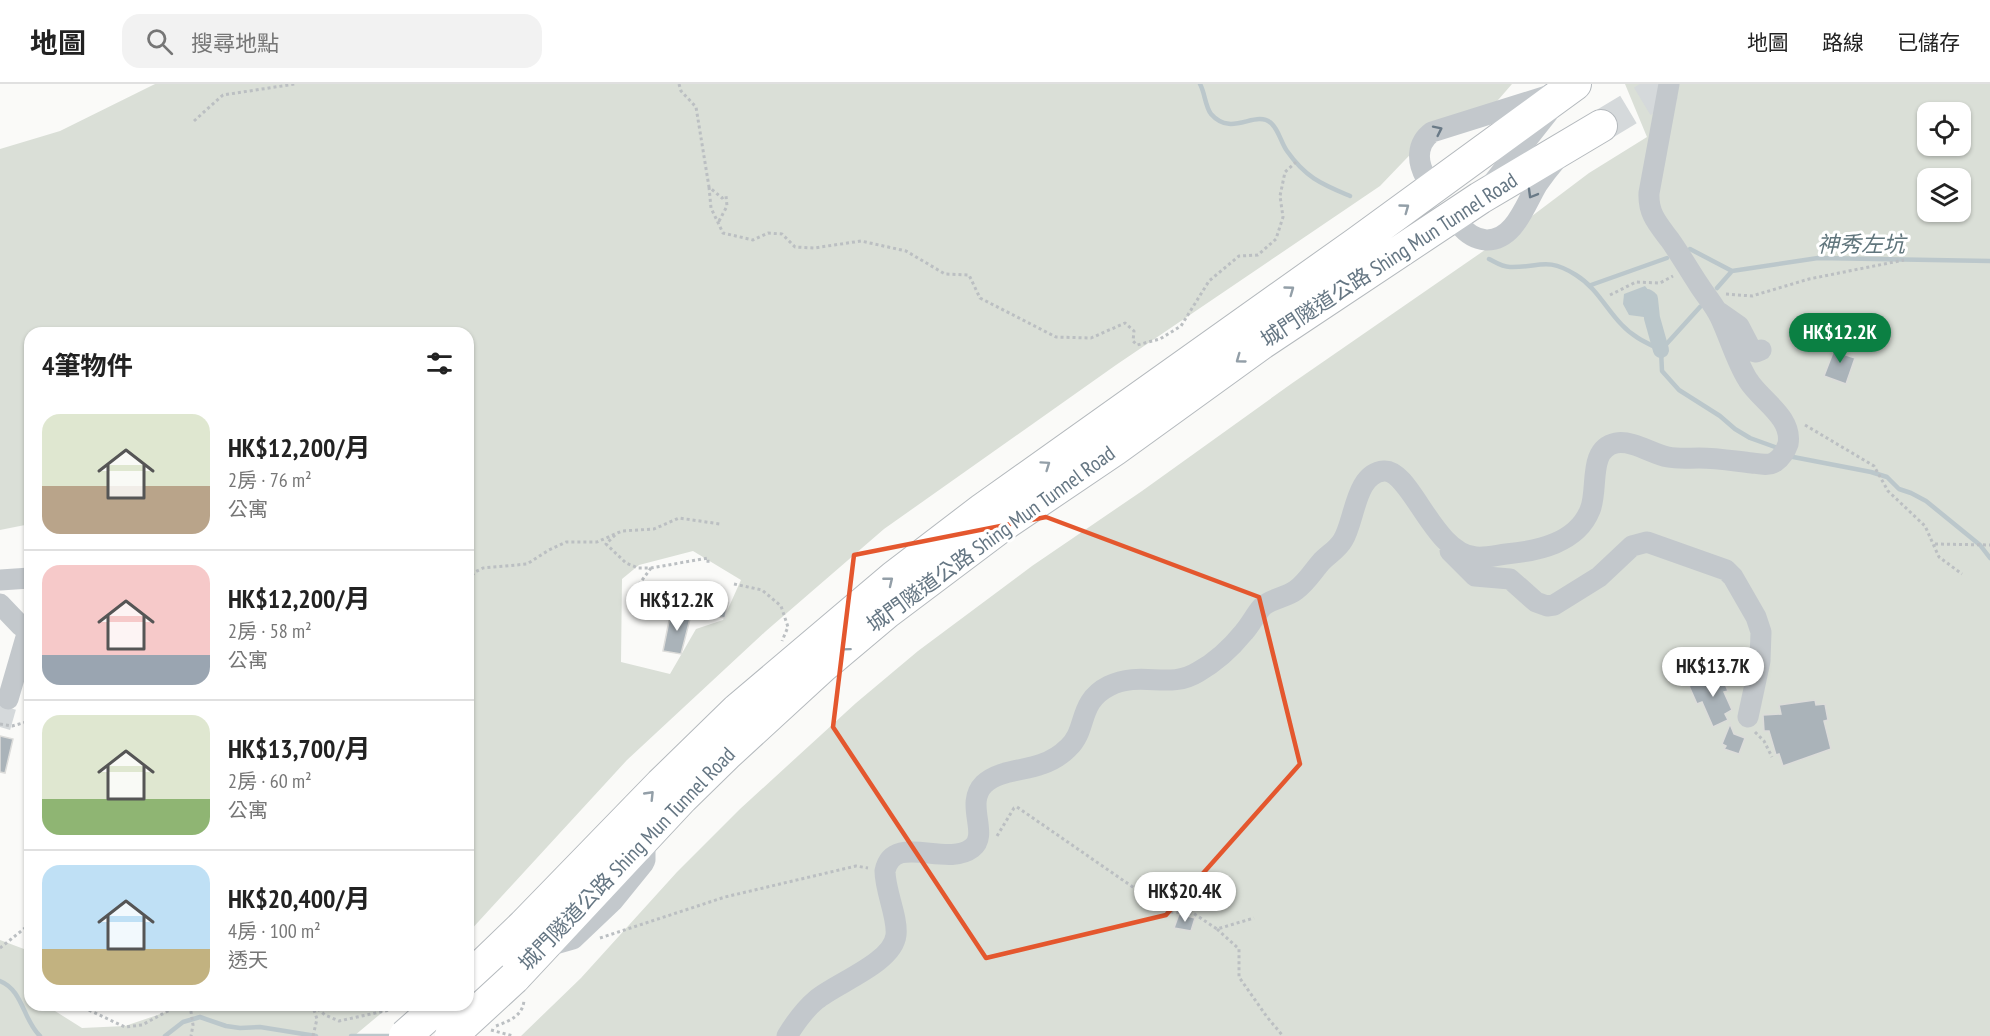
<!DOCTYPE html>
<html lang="zh-TW">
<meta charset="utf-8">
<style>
body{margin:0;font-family:"PT Sans Narrow","Noto Sans TC",sans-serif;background:#f2f2f2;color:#222;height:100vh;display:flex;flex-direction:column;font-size:22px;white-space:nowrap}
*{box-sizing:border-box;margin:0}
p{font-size:20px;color:#767676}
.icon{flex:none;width:33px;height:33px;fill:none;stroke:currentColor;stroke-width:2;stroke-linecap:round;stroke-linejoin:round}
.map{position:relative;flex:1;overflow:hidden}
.panel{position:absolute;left:24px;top:243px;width:450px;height:684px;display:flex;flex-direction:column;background:#fff;border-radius:18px;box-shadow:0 2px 4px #0004}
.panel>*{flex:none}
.fabs{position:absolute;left:1917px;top:18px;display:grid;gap:12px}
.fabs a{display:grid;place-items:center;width:54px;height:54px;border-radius:12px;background:#fff;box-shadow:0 2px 4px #0004;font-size:30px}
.price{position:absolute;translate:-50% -51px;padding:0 14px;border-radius:21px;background:#fff;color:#222;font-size:20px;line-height:39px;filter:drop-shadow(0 2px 3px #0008)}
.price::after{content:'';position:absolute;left:50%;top:36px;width:18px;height:14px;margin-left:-9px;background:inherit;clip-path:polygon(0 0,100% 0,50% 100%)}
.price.selected{background:#0b8043;color:#fff}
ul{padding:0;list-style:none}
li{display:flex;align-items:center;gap:18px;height:150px;padding:0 18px}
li+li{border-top:2px solid #e0e0e0}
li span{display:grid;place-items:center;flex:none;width:168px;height:120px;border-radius:18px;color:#555}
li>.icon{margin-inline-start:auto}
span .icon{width:72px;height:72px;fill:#fffc;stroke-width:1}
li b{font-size:26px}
h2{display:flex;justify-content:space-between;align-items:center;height:72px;padding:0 18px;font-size:26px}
header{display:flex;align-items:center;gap:36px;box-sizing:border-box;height:84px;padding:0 30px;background:#fff;border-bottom:2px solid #e0e0e0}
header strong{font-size:28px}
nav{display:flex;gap:33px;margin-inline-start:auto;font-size:21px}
.search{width:420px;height:54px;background:#f2f2f2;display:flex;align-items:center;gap:15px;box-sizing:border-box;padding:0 21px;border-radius:18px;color:#767676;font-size:22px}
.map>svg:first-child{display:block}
</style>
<header>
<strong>地圖</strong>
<div class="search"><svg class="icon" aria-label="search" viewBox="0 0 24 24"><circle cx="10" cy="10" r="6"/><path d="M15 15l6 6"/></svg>搜尋地點</div>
<nav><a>地圖</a><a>路線</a><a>已儲存</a></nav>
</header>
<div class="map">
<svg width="1990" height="952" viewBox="0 0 1990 952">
<rect width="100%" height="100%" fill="#fafaf8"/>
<path fill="#dadfd7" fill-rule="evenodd" d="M155,0H1512L1492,23L1427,53L1380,102L1116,281L884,445L766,547L627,676L468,849V249H30V440L0,446V65L60,47ZM693,467L741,496L723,536L696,545L670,590L621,578L622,495L639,481Z
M1625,0H1990V952H521L581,894L677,788L740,725L856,619L918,567L1032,482L1142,407L1291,300L1508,150L1589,89L1647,53ZM1928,28H1960V62H1928ZM1928,94H1960V128H1928Z
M0,856L24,865L27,898L30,902V921H48L55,927L82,944L125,942L187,921H391L354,952H0Z"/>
<path fill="#bbc7cb" d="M1645,202L1657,217L1659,235L1629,231L1623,220L1624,210Z"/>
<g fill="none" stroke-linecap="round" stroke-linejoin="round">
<path stroke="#bbc7cb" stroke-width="4.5" d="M1200,0C1205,9 1205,22 1211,30C1232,54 1255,25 1271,39C1279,46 1281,59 1287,67C1306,94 1322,100 1350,112
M1690,165L1732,187L1818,174L1990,177
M1489,175C1495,178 1502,183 1510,183C1539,184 1546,172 1576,191C1597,204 1606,225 1622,241C1633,253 1647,259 1661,266L1662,287L1679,306L1720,332L1735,345L1750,354L1775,363
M1591,201L1667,174
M1717,204L1732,187
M1661,266L1700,223
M1788,372L1871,388L1887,393L1899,405L1911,409L1926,417L1980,461L1990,474
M0,897C23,906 23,936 40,952
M165,952L183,938L200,933L226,942L240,944L260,943L316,952
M351,952H393"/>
<path stroke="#bbc7cb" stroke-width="16" d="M1647,213L1650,215L1652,234L1661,266"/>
</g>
<path fill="#aab3b9" stroke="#dcdcda" stroke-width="1.5" d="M1837,258L1849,262L1846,271L1855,274L1846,300L1824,292Z
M697,513L728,519L725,534L694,528Z
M671,527L691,531L681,570L663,567Z
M1720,588L1728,607L1724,608L1732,626L1725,630L1728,636L1713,643L1702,618L1697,620L1689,602Z
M1815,616L1816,621L1825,620L1828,636L1824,637L1831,665L1783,682L1779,670L1776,671L1769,647H1764L1763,631L1781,630L1779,621Z
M1730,640L1734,650L1745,654L1739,670L1724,665L1726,662L1722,660Z
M0,652L13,655L5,689L0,688Z
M1179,830L1195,834L1191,847L1174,844Z"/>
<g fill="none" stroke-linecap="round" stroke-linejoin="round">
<path stroke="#d5d9db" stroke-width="21" stroke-dasharray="21 10" stroke-linecap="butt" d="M0,643L8,615"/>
<path stroke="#d5d9db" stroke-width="32" stroke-dasharray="32 16" stroke-linecap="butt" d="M1601,42L1671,0"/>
<defs>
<path id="highway" d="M514,894L682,714L726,671L823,582L886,529L1003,441L1114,366L1262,259L1480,114L1601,42
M468,895L524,841L661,700L737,626L894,493L983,425L1357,159L1575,0"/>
</defs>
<use href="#highway" stroke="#b4b9bd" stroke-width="34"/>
<path stroke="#bbbfc2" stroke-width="3" stroke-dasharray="3 3" stroke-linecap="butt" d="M679,0L681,7L696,23L709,103L722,114L726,112L727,122L718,139
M194,37L223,11L295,0
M709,103L711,124L723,149L753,156L768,149L782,150L795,163L814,164L861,157L906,167L945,190L969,191L980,214L1056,253L1091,254L1125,239L1134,247L1133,257L1137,261L1160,255L1181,242L1209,197L1239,172L1258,171L1276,155L1283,133L1280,112L1285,88L1296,78
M1726,210L1752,212L1809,195L1904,176
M1610,211L1636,198L1660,199L1673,192
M1805,341L1874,382L1888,407L1925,442L1939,473L1962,490
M615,451L606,460L626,479L638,484H651L708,474V480
M1935,460L1990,461
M651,484L637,503L658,509
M468,496L475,488L483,484L527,480L549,466L566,458H597L622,447L654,445L679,434L720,440
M734,500L762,506L781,522L788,543L782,557
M0,640L12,642L30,637
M1755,648L1764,657L1772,673
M997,752L1014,724L1017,723L1169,828L1193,829L1217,845L1254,834
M1217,845L1239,865V893L1267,933L1283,952
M600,854L725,813L856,782L868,784
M0,864L30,840
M78,921L125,943L142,941L179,921
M158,921L172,925
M190,921L193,941L191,952
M313,921L325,931L339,937L403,923
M496,942C509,937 523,932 524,916
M491,946L513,952
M313,952L317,935L313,923"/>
<path stroke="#c3c8cc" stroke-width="21" d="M1426,94C1417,78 1416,60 1432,48L1550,11
M1491,101L1548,29
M1459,140C1466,149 1475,155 1486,156C1514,157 1525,121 1537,101C1543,92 1550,83 1557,75
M1719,228L1739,242L1752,267L1756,268L1761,266
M1450,467L1475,492L1510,495L1536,518L1547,522L1554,521L1599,493L1632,462L1647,458L1726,486L1733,493L1756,533L1761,548L1760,577L1748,633
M0,496L30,494
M0,520L21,542L30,543
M8,615L29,543
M545,863L573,855L613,817L643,780L645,776V754
M787,952C795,939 804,926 816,916C836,899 893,879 896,851C898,833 885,807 885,787C893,748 946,784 972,764C990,750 964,720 984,700C999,686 1024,687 1042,680C1051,677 1061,671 1068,664C1088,646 1077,618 1109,602C1142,586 1169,606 1198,588C1216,578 1231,564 1244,548C1251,540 1255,531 1262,523C1271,514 1286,514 1296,506C1307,498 1313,487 1322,477C1329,470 1338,465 1343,456C1355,437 1355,389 1384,387C1411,385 1433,470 1476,473C1486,474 1497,471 1506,470C1538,467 1577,459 1590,426C1599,405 1587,365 1616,359C1633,356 1652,370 1668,373C1678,375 1688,374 1699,374C1717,374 1734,377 1752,379C1760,380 1768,382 1775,378C1781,374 1786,366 1788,360C1793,333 1760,316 1748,296C1736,277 1730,254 1720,233C1715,222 1706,212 1699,201C1689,186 1680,170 1670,156C1658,140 1648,130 1649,109L1669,0"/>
<use href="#highway" stroke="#fff" stroke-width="32"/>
<defs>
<path id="highway-bridge" d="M405,952L440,921
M451,952L514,894"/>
</defs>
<use href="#highway-bridge" stroke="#b4b9bd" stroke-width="34" stroke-linecap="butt"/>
<use href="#highway-bridge" stroke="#fff" stroke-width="32"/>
</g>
<defs><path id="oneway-chevron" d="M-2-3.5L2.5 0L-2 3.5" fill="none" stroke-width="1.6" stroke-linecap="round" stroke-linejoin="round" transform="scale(1.5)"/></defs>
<g stroke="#6a7a87">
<use href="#oneway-chevron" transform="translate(1438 46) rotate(-26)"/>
<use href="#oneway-chevron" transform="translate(1532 110) rotate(120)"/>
</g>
<g stroke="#939fa8">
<use href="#oneway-chevron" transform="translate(1405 124) rotate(-36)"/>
<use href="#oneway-chevron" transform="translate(1290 206) rotate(-36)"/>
<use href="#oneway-chevron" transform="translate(1240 275) rotate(144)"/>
<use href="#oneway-chevron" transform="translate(1046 381) rotate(-35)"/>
<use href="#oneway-chevron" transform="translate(889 497) rotate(-39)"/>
<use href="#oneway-chevron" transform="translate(845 563) rotate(140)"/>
<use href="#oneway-chevron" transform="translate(650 711) rotate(-46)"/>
</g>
<path fill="none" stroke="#e4572e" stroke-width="4.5" stroke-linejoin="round" d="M1046,433L1259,513L1300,680L1166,831L986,874L833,643L854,471Z"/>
<g text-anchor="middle" stroke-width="6" stroke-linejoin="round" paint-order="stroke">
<g font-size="21" fill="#657683" stroke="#fff">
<text transform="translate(1389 176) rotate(-33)" y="7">城門隧道公路 Shing Mun Tunnel Road</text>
<text transform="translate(991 455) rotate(-36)" y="7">城門隧道公路 Shing Mun Tunnel Road</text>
<text transform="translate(627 775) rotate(-46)" y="7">城門隧道公路 Shing Mun Tunnel Road</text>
</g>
<g font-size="22" font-style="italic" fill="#60757c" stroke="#fff">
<text x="1861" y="168">神秀左坑</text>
</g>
</g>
</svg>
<div class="fabs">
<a><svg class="icon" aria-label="locate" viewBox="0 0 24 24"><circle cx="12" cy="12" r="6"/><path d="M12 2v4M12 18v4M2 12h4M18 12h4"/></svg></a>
<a><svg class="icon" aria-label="layers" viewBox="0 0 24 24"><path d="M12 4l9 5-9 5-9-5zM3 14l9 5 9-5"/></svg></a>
</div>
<b class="price selected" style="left:1840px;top:280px">HK$12.2K</b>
<b class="price" style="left:677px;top:548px">HK$12.2K</b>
<b class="price" style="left:1713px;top:614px">HK$13.7K</b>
<b class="price" style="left:1185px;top:839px">HK$20.4K</b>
<section class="panel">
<h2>4筆物件<svg class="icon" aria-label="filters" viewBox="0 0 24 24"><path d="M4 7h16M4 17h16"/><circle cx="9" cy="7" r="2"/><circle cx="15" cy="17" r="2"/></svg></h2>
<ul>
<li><span style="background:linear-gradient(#dfe7d0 60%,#b9a48a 0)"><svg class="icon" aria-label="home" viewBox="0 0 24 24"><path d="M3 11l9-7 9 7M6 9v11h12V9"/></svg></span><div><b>HK$12,200/月</b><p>2房 · 76 m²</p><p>公寓</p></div></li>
<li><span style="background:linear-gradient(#f6c9c9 75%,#9aa5b1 0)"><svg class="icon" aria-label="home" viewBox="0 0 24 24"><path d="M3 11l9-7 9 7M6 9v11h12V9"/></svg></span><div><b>HK$12,200/月</b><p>2房 · 58 m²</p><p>公寓</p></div></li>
<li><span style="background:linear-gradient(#dfe7d0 70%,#8fb573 0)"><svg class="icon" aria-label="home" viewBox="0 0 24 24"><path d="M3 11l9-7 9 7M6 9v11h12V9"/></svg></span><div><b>HK$13,700/月</b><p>2房 · 60 m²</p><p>公寓</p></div></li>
<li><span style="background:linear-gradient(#bfe0f5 70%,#c2b280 0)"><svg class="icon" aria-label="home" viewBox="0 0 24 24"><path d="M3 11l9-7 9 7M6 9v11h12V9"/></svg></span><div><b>HK$20,400/月</b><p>4房 · 100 m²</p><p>透天</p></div></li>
</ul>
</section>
</div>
